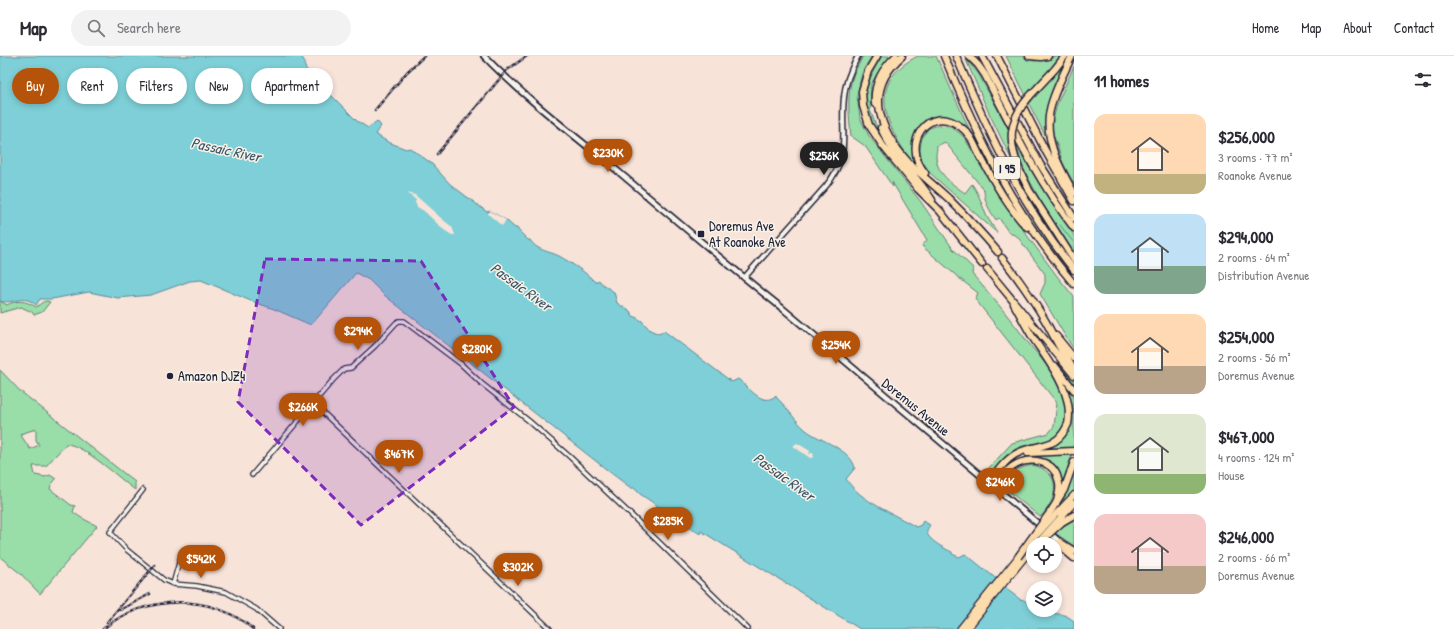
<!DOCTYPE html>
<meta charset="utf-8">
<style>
body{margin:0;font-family:"Patrick Hand",sans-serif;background:#f2f2f3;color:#2b2b33;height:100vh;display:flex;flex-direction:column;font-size:15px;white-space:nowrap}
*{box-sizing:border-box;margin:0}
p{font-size:13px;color:#7c7c81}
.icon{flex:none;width:22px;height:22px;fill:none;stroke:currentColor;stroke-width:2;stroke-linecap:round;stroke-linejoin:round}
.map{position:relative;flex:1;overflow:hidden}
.side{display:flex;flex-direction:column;background:#fff;width:380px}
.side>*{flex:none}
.banner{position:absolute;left:12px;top:12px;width:380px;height:36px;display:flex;gap:8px}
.controls{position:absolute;left:1026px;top:481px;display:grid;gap:8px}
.controls a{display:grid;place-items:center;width:36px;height:36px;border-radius:50%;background:#fff;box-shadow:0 2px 6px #0003;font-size:20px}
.price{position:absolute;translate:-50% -34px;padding:0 9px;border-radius:14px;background:#b45309;color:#fff;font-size:13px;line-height:26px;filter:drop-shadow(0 1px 2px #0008)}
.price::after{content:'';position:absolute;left:50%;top:24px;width:12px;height:9px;margin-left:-6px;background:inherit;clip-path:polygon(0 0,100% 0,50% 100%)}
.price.on{background:#222;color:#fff}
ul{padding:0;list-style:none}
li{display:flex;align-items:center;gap:12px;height:100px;padding:0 20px}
li span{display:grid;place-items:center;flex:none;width:112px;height:80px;border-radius:12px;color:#555}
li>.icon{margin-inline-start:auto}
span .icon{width:48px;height:48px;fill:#fffc;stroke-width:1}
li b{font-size:17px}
h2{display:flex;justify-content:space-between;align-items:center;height:48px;padding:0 20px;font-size:17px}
.tag{padding:0 14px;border-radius:18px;background:#fff;box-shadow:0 2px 6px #0003;font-size:14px;line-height:36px}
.tag.on{background:#b45309;color:#fff}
header{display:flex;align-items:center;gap:24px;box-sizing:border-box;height:56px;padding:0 20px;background:#fff;border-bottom:1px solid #e1e1e2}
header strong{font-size:19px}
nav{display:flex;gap:22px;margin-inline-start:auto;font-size:14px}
.search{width:280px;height:36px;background:#f2f2f3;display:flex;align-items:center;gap:10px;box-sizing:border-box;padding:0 14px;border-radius:22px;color:#7c7c81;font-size:15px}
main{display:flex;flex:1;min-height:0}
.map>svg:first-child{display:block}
</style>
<header>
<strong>Map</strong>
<div class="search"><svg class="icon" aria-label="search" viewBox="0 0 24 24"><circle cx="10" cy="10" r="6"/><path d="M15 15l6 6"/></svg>Search here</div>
<nav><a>Home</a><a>Map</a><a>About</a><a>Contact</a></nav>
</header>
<main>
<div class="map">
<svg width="1074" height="573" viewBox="0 0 1074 573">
<rect width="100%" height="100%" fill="#f8e3d8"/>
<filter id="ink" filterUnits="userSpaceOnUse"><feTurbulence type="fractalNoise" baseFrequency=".025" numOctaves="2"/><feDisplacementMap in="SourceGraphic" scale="8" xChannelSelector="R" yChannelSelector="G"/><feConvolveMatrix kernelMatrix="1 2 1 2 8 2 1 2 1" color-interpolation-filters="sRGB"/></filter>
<g filter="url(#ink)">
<path fill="#99dda9" stroke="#5e8072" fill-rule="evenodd" d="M863,0H872L862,17L857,40L860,62L869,80L921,146L953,193L973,212L972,218C993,241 1012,265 1030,289C1041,302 1053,316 1060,332C1066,346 1069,365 1058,378C1048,389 1031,386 1018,392C1007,397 1001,410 991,416L986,415L1012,387L1049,377L1054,370L1057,347L975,243L978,237L959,222L922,190L927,184L892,126L893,131L865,90L851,80C849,59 846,37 854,17C857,11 860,6 863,0Z
M882,0H892L886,5L871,28L870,54L878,74L874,72C872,65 867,58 866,51C863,32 873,15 882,0Z
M918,0H936L972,79C968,75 964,69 959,66C953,61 945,60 938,61C914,65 911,87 913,107C885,70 865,26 918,0Z
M1006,0H1022L1034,5L1048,3L1055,0H1062L1026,40Z
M966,4L978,17L1009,74V90L1017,115L988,55Z
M1067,4L1048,51V85L1029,48Z
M1074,10V128L1063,107L1051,72L1057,48Z
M939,69L951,70L964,81L1001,144L1057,220L1074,241V293L1067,283L1040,238L1045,227V218L1017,180L1009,177L999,162L996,164C990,155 984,146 984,134L945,86L937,90C937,94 936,97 936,100C936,117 953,129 965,137L972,128L978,138L987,161L997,176H996L930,117L922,105L920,93L922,81L929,72Z
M1017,92L1057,155L1074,179V197L1040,144L1024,114Z
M0,245L7,249C17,243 27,245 36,251C41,248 44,243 50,246L42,256L34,259L32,256L21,251L0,257Z
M1059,307L1074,323V332L1057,308Z
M0,314L20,335L135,426V434C120,423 83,388 66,388L46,410H33L35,419L45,421L50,419L56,423L51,429L50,433L71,449L75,450L73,456L80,461L97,470L40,538L21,518L0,501ZM36,373V384L39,389L30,393L20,378Z
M1068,333L1074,341V393L1043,394L1041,392L1052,391L1063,382L1070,369L1073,354Z
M1042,399H1072L1062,428C1058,406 1048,400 1026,402V400Z
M1032,409C1062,415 1059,443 1040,461L1005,432C1003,417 1020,412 1032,409Z
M1074,414V434L1063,445Z
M1074,463V490L1055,477L1069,465Z"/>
<path fill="#7ecfd7" stroke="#598a99" d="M0,0H301L305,6L304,9L308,16L314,23L318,37L327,35L357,65L368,72L377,65L381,70L375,78L388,86L406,93L410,92L431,107L450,128L487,156L490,155L506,164L515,172H517L519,175L528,184H530C537,195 549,195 559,200C570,206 587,217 595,226L599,224L602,228L614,236L617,247L630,255L632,259L642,265L650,274L659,278L664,275L732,326L738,323C748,330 763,353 776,339V341C787,351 795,365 806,374C820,385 851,393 855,412L846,423C861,446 893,457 916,471L921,469L923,465L930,469C930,469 927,474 927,475C926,483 945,493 952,496V498L959,501L965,498L968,500L1004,529L1009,535L1021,544L1022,543L1033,550V554C1039,554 1043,556 1049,557C1063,559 1062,556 1074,565V573H860L701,475L700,478L640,438L634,432H631L611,417L384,239L369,224L356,217L311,269L274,253L251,245L201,224L190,225L151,239L118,242L89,236L52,243H40L36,249C23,237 13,249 0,245Z"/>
<path fill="#f8e3d8" d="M407,137L415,139L441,162L452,171L455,179H452L444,174L424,155L417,151L415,146L416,144Z
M490,155L506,164L502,170L488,158Z
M797,387L810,395L809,399L811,397H813L814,401L810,402L793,390Z"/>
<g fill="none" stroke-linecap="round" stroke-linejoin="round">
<path stroke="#598a99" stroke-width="1" d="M1060,169L1074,187"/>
<defs>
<path id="minor" d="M313,347L550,573
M252,419L333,324L344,313L351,312L375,290L396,267L399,265H404L461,308L481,327L529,365L570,401L628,456L748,573
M143,434L110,476L127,494L164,524L173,528L197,530L226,536L256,553L279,573
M173,528L180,503"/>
<path id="tertiary" d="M744,222L826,130C852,98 840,78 844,41C845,27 851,13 858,0"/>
<path id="secondary" d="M484,0C524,41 570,76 614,112C670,159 725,207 782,252L1042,471
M1047,475L1060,486"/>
<path id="trunk" d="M1056,458L1074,439
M1060,462L1074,447
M960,573L1018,501
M967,573L1033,491"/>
<path id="motorway" d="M877,0L868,15L862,35L863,50L869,69L883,90L918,133L940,155L982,208
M902,0C863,34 879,74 909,107C921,119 935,130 948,142C965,159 982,177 998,196
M944,0C979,83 1014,158 1074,228
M956,0C989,77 1021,149 1074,214
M969,0L978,9L985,19C1012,71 1038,125 1074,172
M982,0L1040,108L1074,162
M997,0L1045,94L1074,145
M1029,0L1041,1L1048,0
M1072,0C1065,15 1057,30 1052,46C1041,79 1058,109 1074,137
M1029,41L1055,13L1065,0
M875,48C873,28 883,12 896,0
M881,72C893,99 916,119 932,144
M1019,113L1029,134L1074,204
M925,117C900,87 929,46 961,71C971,78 975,91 981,102C994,125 1008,152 1027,171
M1002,202C1018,222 1033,243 1046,266C1055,282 1062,298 1074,313
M987,213L1074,319
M1056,280L1074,302
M1055,310L1074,334
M1028,397L1074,395
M989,426C998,415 1007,401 1020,396C1031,391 1044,391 1055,385C1061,381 1065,375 1068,368C1074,338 1051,309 1035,285C1027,273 1021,260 1014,248
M994,429C1001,421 1007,413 1017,408C1032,401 1054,405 1058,423C1061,431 1059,439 1056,448
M1051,455L1064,434L1074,406
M1062,466L1074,459
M1060,486L1067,496L1074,502
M1061,487L1074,495
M1031,494L1033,492"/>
</defs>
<use href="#minor" stroke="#22223b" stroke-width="6"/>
<use href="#tertiary" stroke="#22223b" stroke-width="7"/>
<use href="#secondary" stroke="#22223b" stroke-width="8"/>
<use href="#trunk" stroke="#22223b" stroke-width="8"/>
<use href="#motorway" stroke="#22223b" stroke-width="9"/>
<use href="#minor" stroke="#f7f3e8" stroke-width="3.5"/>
<use href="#tertiary" stroke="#f7f3e8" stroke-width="4"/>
<use href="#secondary" stroke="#f7f3e8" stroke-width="4.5"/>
<use href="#trunk" stroke="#fcdcac" stroke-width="5.5"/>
<use href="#motorway" stroke="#fcdcac" stroke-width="6"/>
<defs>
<path id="rail" d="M375,54L407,16L424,0
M437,98L507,14L527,0
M120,554L150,538
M107,566L155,509
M103,573C145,538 211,537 253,573"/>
</defs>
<use href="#rail" stroke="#22223b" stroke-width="2.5"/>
<use href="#rail" stroke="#f7f3e8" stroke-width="1" stroke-dasharray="3" stroke-linecap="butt"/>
<defs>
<path id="trunk-bridge" d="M1036,480L1056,458
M1042,482L1060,462"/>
<path id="motorway-bridge" d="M1019,113C1008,85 1008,65 1029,41
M1038,488L1062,466
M1018,501L1051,455"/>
</defs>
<use href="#trunk-bridge" stroke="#22223b" stroke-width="8" stroke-linecap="butt"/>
<use href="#motorway-bridge" stroke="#22223b" stroke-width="9" stroke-linecap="butt"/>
<use href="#trunk-bridge" stroke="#fcdcac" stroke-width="5.5"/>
<use href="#motorway-bridge" stroke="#fcdcac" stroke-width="6"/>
</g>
</g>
<path fill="#7b2cbf" fill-opacity="0.2" stroke="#7b2cbf" stroke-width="3" stroke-dasharray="8 5" stroke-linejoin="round" d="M265,203L421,205L514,351L361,469L238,346Z"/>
<g fill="#22223b" stroke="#f7f3e8" stroke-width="1.5">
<rect x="697" y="174" width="8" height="8" rx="2"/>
<circle cx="170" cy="320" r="4"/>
</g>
<g text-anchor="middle" stroke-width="3" stroke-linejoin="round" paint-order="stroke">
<rect fill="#f7f3e8" stroke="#62616f" stroke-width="1" x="994" y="101" width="26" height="22" rx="3"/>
<g font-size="13" font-weight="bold" fill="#22223b">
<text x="1007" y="117">I 95</text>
</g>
<g font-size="14" fill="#22223b" stroke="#f7f3e8" text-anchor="start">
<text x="709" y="175">Doremus Ave<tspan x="709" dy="16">At Roanoke Ave</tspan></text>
<text x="178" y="325">Amazon DJZ4</text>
</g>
<g font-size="14" fill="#22223b" stroke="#f7f3e8">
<text transform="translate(916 351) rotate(39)" y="5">Doremus Avenue</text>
</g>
<g font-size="15" font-style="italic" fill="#3e566a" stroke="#f7f3e8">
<text transform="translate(226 94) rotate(12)" y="5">Passaic River</text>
<text transform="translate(521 231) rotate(36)" y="5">Passaic River</text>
<text transform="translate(784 421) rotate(36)" y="5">Passaic River</text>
</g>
</g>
</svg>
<div class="controls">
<a><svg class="icon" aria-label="locate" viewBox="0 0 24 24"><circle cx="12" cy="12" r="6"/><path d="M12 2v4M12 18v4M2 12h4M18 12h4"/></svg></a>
<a><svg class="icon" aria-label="layers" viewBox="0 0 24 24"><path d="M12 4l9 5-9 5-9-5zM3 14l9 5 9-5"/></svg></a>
</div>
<b class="price" style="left:608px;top:117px">$230K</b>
<b class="price on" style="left:824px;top:120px">$256K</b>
<b class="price" style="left:358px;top:295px">$294K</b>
<b class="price" style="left:836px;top:309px">$254K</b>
<b class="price" style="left:477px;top:313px">$280K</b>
<b class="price" style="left:303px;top:371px">$266K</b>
<b class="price" style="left:399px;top:418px">$467K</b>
<b class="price" style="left:1000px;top:446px">$246K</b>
<b class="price" style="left:668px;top:485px">$285K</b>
<b class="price" style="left:201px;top:523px">$542K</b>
<b class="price" style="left:518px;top:531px">$302K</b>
<div class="banner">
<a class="tag on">Buy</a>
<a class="tag">Rent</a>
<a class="tag">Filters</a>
<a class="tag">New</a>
<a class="tag">Apartment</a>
</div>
</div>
<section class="side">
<h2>11 homes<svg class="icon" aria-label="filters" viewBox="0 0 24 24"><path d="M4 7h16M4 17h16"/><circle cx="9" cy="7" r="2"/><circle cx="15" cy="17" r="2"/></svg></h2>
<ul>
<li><span style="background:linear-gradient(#ffd9b3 75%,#c2b280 0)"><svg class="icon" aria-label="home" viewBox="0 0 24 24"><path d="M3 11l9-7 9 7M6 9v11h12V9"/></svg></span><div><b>$256,000</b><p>3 rooms · 77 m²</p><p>Roanoke Avenue</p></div></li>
<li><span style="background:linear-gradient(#bfe0f5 65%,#7fa58c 0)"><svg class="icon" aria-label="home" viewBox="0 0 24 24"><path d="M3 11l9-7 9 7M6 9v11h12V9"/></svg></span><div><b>$294,000</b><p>2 rooms · 64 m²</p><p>Distribution Avenue</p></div></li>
<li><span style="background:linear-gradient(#ffd9b3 65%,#b9a48a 0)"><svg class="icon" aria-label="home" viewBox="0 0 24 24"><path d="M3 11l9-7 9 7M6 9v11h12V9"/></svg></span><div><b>$254,000</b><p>2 rooms · 56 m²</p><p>Doremus Avenue</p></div></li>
<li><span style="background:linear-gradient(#dfe7d0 75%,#8fb573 0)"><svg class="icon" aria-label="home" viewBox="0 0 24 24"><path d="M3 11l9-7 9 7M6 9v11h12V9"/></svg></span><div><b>$467,000</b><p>4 rooms · 124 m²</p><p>House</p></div></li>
<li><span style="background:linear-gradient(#f6c9c9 65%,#b9a48a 0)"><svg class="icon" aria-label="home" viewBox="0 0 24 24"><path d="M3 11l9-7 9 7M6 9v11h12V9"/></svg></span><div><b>$246,000</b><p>2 rooms · 66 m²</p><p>Doremus Avenue</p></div></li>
</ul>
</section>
</main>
